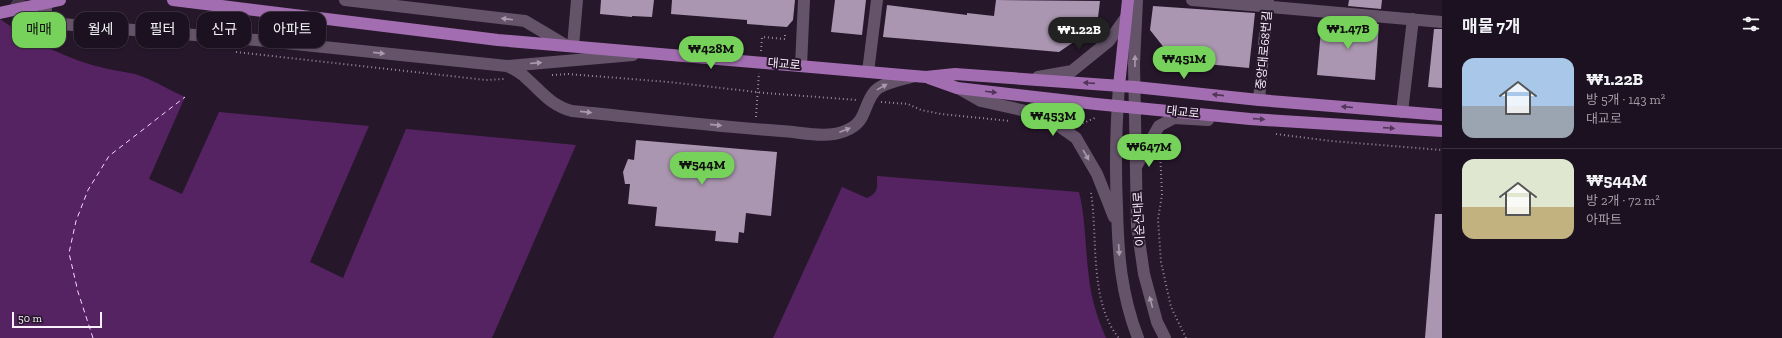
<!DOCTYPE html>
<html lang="ko">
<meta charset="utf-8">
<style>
body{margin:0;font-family:"Zilla Slab","Noto Sans KR",serif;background:#251a29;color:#f1f3f6;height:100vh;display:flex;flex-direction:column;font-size:15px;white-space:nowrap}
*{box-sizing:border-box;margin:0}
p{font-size:13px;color:#a09da5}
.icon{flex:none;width:22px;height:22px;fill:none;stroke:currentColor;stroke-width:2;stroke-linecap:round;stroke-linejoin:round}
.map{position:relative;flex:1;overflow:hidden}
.details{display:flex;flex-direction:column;background:#1c1120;width:340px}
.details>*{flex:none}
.banner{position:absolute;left:12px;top:12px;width:380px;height:36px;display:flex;gap:8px}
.scale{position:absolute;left:12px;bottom:10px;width:90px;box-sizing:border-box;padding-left:4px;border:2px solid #faeffd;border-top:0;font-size:11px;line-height:14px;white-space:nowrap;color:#faeffd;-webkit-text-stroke:3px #26172a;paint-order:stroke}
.price{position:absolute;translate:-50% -34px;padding:0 9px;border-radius:14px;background:#76d25a;color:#111;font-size:13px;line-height:26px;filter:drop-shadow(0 1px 2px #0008)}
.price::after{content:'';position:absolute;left:50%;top:24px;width:12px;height:9px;margin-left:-6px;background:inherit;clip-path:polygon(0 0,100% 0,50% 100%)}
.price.current{background:#222;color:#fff}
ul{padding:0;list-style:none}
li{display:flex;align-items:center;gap:12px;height:100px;padding:0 20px}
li+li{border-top:1px solid #3a313e}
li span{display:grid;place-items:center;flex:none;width:112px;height:80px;border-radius:12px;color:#555}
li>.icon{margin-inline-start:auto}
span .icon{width:48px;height:48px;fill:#fffc;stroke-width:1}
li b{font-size:17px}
h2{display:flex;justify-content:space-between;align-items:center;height:48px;padding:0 20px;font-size:17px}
.pill{padding:0 14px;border-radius:12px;background:#1c1120;box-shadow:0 1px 3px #0004,0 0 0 1px #3a313e;font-size:14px;line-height:36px}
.pill.current{background:#76d25a;color:#111}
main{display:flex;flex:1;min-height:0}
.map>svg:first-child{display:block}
</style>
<main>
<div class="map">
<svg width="1442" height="338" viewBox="0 0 1442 338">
<rect width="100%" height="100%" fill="#26172a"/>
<path fill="#4b2d53" d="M1042,101L1078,107L1063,117L1054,110L1041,105Z"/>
<path fill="#552362" d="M0,19C33,42 68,60 108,69C117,71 126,72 135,74C152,79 169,90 185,97L149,179L182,194L219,112L369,126L310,262L343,278L406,129L576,145L492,338H0Z
M877,176L1079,192C1086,220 1085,249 1089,278C1091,298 1098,320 1106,338H773L842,187L867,198C879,192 877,188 877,176Z"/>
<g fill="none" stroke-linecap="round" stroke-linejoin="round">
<path stroke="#f5d8fe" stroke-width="1" stroke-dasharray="5 4" stroke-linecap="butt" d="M93,338L78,292L69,253L76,221L88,190L109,156L185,97"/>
</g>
<path fill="#aa96b0" d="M601,0H654L652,17L632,16V17L600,14Z
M672,0H795L793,20L787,27L747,24V20L671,14Z
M835,0H866L862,35L831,32Z
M996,0L1100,1L1097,26L1059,52L883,37L887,5L967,15V13L994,16Z
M1349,0H1382L1381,9L1348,6Z
M1153,6L1255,13L1249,68L1206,64V67L1177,64L1150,30Z
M1322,19L1379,24L1375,80L1317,75Z
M1434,29H1442V88L1428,87Z
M636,140L777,152L771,216L746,213L744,233L739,232L738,243L715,241L716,231L655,226L657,207L628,204L630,184H625L623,172L628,159L634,160Z
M1435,214H1442V338H1425Z"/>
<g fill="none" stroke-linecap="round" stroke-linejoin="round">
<path stroke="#46374a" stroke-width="12" stroke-dasharray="12 6" stroke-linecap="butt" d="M13,0L30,11L61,24"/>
<path stroke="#988c9c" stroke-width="2" stroke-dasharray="1 3" stroke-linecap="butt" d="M157,21L160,11
M761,51L762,37L785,39V35
M236,52L486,80L504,79
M552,75L568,74L669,82L765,93L857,100
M881,102L908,104L921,110L941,114L1010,121
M756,117L759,73
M1079,125L1097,117
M1276,134L1331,141L1442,150
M1160,150L1162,195L1158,219L1161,262L1171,307L1186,338
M1091,193C1098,236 1089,303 1119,338"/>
<path stroke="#65536a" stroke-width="12" d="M345,0L525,21L567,46
M1137,0L1134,64L1137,226L1144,274L1157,322L1165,338
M1192,0L1442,22
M45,17L47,0
M61,24L256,40L507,66L633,55
M573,46L577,0
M507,66C514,69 521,73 526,78C542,92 550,105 572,111C642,118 711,126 781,131C801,132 826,139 845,131C868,122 862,106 875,91C883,82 902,80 914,76
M801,66L804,0
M868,72L877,0
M1038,77L1072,71L1109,41L1127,16
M1119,86C1116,126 1115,166 1117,207C1118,254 1121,294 1138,338
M958,88L981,101L1035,113L1052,121L1076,138L1097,174L1114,217
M1259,100L1268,0
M1402,112L1413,19
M1137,165L1159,126L1174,118L1208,120"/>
<path stroke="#a36eb1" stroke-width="12" d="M173,0L498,40L914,76L926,77L955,74L1135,87L1259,100L1442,115
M0,13L60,0
M929,78L957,88L1096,104L1250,119L1442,131
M1119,86L1128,0"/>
</g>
<defs><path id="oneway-solid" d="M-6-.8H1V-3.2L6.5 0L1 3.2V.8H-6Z"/></defs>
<g fill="#a899ac">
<use href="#oneway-solid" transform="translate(507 19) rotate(-173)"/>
<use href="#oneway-solid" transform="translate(379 53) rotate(6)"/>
<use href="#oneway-solid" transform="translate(1135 61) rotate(-89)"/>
<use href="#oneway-solid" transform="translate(536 63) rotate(-5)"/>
<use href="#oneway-solid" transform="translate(882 87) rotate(-29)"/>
<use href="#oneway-solid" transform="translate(586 112) rotate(6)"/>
<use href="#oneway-solid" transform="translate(716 125) rotate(6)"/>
<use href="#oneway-solid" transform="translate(845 130) rotate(-21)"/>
<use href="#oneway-solid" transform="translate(1086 155) rotate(60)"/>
<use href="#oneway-solid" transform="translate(1119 250) rotate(86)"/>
<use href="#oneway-solid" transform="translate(1151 302) rotate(-105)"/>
</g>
<g fill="#523559">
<use href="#oneway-solid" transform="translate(1089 83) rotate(-176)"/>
<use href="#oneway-solid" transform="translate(991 92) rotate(7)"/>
<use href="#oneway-solid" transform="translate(1218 95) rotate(-174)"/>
<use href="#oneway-solid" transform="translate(1347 107) rotate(-175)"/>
<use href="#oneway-solid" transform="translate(1259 119) rotate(4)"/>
<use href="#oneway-solid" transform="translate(1389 128) rotate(4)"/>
</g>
<g text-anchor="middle" stroke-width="4" stroke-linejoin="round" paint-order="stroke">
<g font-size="12" fill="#faeffd" stroke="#26172a">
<text transform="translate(1264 50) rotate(-85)" y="4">중앙대로68번길</text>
<text transform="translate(784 64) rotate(5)" y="4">대교로</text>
<text transform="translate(1183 112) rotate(6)" y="4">대교로</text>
<text transform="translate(1139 219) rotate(-93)" y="4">이순신대로</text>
</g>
</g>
</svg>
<div class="scale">50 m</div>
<b class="price" style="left:1348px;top:50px">₩1.47B</b>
<b class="price current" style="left:1079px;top:51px">₩1.22B</b>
<b class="price" style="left:711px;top:70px">₩428M</b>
<b class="price" style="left:1184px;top:80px">₩451M</b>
<b class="price" style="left:1053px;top:137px">₩453M</b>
<b class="price" style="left:1149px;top:168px">₩647M</b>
<b class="price" style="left:702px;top:186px">₩544M</b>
<div class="banner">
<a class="pill current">매매</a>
<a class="pill">월세</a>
<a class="pill">필터</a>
<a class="pill">신규</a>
<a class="pill">아파트</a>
</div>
</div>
<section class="details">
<h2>매물 7개<svg class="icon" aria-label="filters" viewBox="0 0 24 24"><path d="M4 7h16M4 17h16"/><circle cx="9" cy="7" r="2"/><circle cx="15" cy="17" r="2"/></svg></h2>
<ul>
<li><span style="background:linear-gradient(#a9c7e8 60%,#9aa5b1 0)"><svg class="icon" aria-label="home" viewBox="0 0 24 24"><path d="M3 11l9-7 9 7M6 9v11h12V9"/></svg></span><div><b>₩1.22B</b><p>방 5개 · 143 m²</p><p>대교로</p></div></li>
<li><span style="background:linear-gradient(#dfe7d0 60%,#c2b280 0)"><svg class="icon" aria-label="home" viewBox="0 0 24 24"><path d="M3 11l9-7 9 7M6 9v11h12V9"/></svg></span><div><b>₩544M</b><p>방 2개 · 72 m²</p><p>아파트</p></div></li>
</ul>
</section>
</main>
